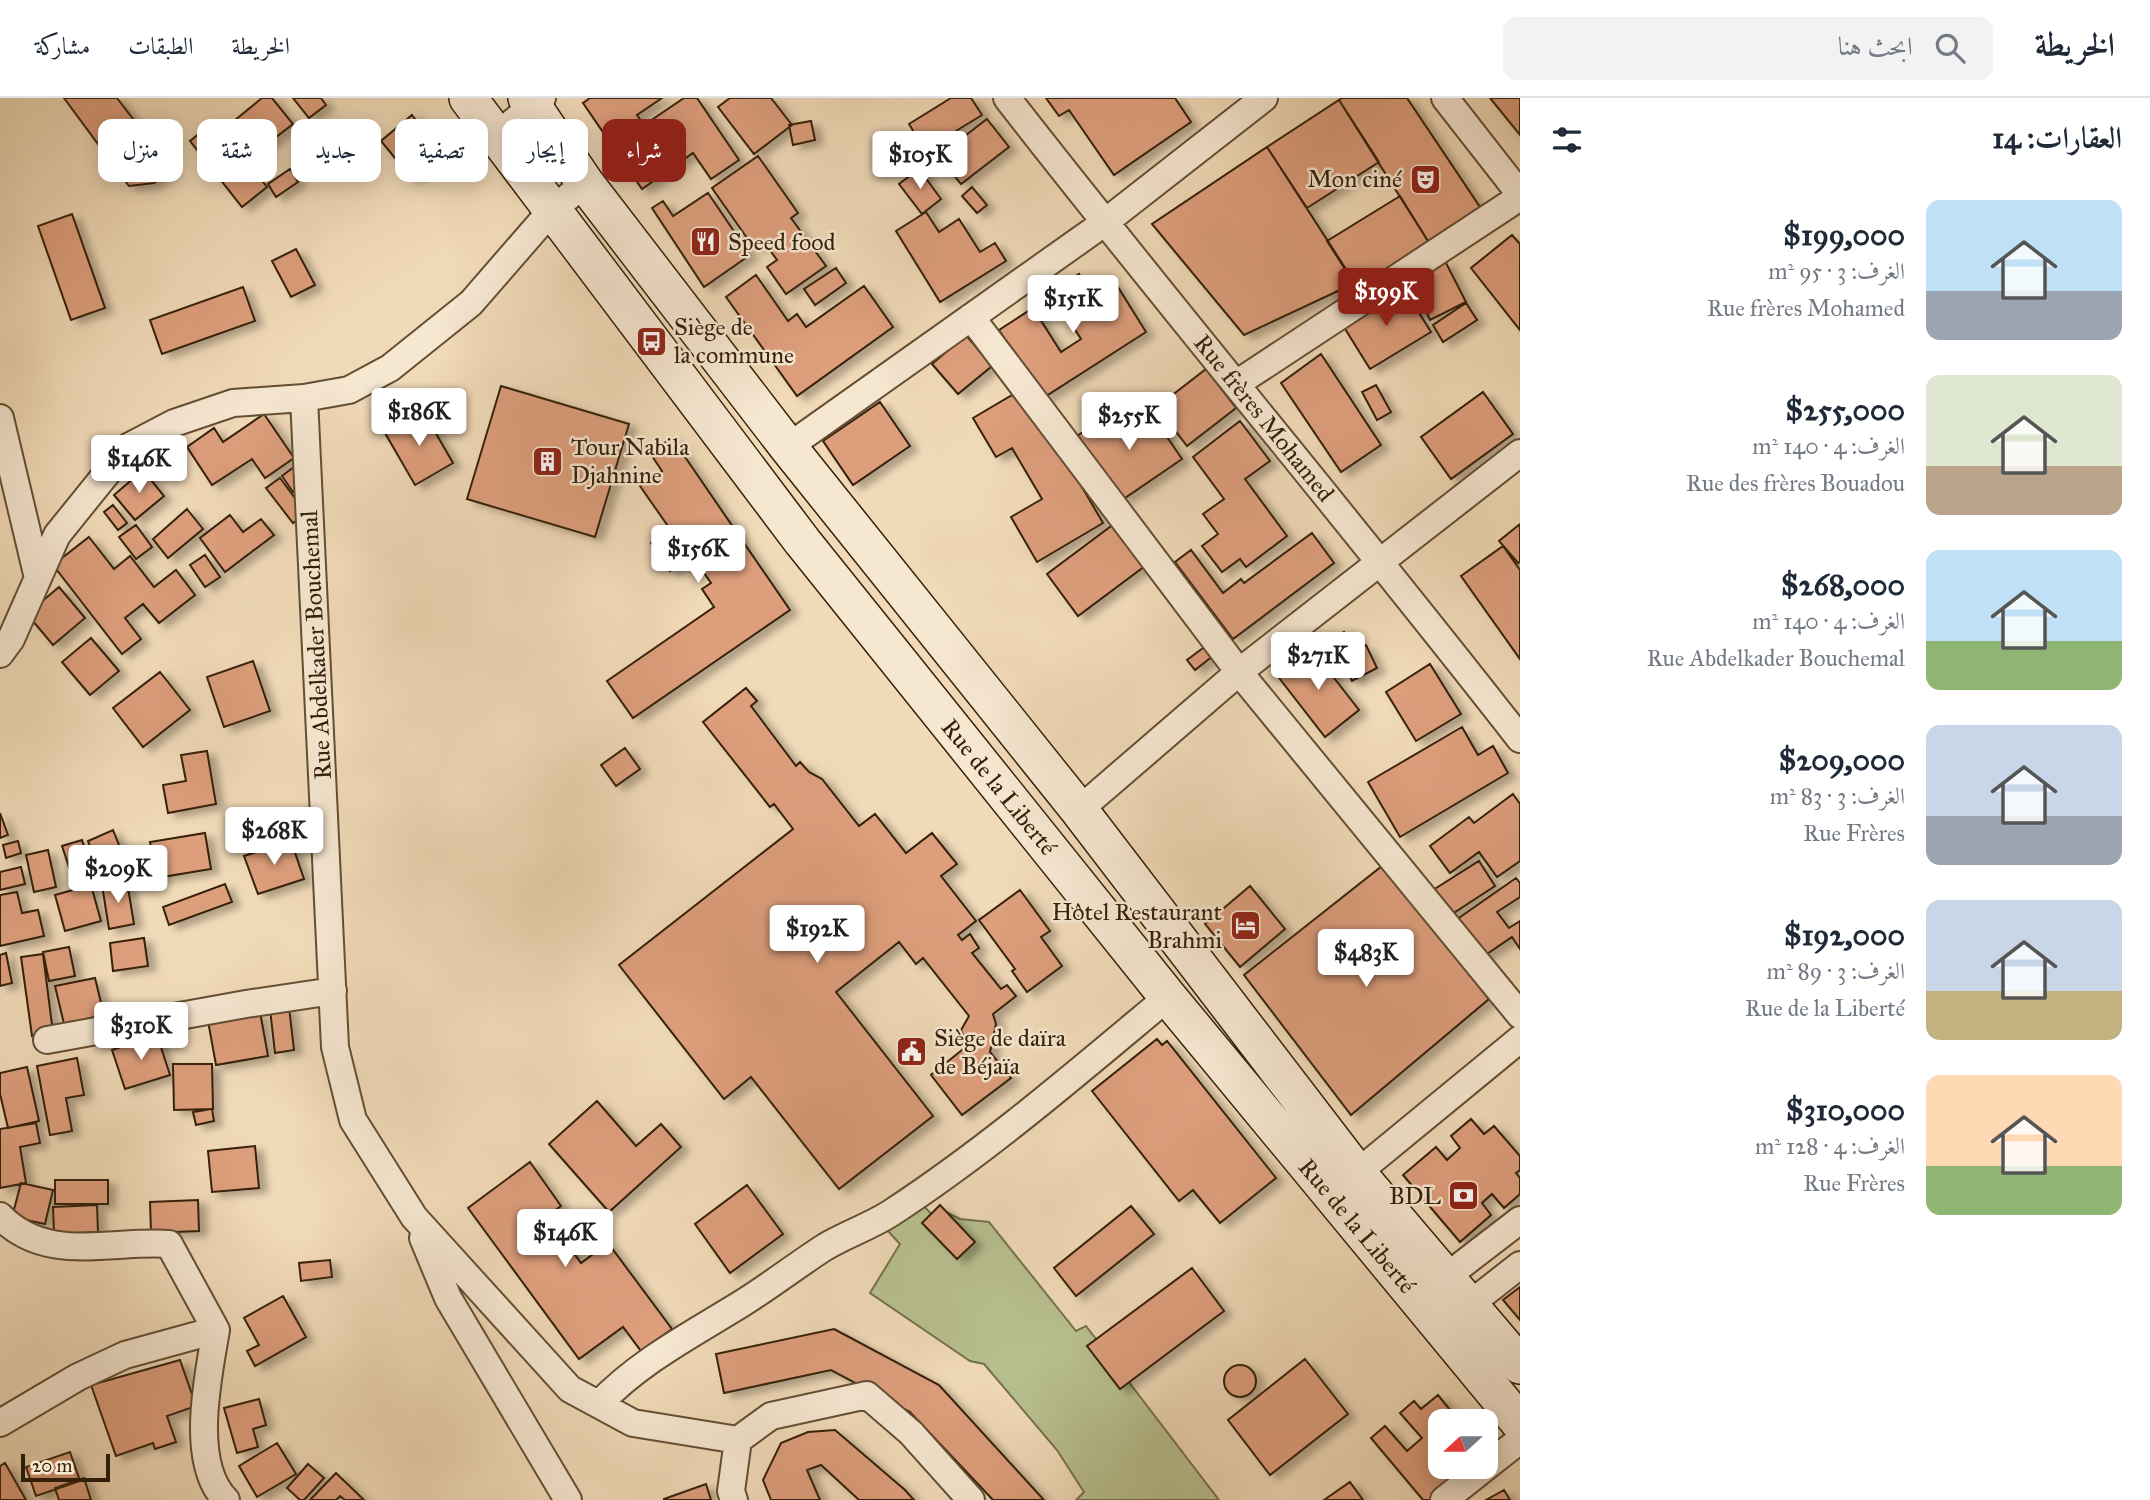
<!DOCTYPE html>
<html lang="ar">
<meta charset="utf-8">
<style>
body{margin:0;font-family:"IM FELL Great Primer",Amiri,serif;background:#f2f2f3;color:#1f2937;direction:rtl;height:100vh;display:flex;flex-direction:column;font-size:26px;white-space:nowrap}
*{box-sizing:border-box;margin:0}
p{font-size:23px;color:#747a83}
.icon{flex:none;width:38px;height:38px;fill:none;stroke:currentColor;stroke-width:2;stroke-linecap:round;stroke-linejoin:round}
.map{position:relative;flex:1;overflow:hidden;direction:ltr}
.side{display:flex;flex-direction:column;background:#fff;width:630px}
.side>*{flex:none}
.guide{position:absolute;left:21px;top:21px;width:665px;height:63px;direction:rtl;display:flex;gap:14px}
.needle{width:46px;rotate:249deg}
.fabs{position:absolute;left:1428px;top:1311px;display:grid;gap:14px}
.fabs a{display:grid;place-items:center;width:70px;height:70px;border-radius:14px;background:#fff;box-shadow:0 4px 18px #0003;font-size:35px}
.scale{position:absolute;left:21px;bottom:18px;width:89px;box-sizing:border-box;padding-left:7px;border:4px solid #342008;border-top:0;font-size:19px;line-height:24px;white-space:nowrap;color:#342008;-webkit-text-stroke:5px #f6e7d1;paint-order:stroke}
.price{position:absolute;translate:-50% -60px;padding:0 16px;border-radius:7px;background:#fff;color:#222;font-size:23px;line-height:46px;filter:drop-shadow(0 2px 4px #0008)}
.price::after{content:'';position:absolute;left:50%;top:42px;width:21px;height:16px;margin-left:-10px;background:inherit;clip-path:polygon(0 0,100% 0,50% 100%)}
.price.selected{background:#8f2418;color:#fff}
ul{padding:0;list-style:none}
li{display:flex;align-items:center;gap:21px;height:175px;padding:0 28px}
li span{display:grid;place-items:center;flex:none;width:196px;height:140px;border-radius:14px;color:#555}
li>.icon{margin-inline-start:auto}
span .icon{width:84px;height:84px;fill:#fffc;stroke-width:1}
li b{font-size:30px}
h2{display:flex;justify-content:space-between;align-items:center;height:84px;padding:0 28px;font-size:30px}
.pill{padding:0 24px;border-radius:14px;background:#fff;box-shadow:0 4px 18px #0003;font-size:24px;line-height:63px}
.pill.selected{background:#8f2418;color:#fff}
header{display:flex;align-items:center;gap:42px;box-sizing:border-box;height:98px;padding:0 35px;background:#fff;border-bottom:2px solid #e0e1e3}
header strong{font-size:33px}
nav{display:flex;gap:38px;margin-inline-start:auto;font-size:24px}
.search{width:490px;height:63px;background:#f2f2f3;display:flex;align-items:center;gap:18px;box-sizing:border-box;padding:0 24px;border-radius:14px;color:#747a83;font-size:26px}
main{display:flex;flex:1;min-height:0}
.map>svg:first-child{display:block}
</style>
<header>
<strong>الخريطة</strong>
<div class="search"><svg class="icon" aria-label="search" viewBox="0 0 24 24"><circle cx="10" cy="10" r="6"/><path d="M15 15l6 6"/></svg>ابحث هنا</div>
<nav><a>الخريطة</a><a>الطبقات</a><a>مشاركة</a></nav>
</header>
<main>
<section class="side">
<h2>العقارات: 14<svg class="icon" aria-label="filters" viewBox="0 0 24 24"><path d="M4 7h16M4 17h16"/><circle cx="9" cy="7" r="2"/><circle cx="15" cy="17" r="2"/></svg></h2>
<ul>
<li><span style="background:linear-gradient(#bfe0f5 65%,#9aa5b1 0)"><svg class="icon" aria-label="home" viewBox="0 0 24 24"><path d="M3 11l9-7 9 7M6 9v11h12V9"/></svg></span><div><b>$199,000</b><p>الغرف: 3 · 95 m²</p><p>Rue frères Mohamed</p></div></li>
<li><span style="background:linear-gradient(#dfe7d0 65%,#b9a48a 0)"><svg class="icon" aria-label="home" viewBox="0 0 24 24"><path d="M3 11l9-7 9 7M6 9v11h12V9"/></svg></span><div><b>$255,000</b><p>الغرف: 4 · 140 m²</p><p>Rue des frères Bouadou</p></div></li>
<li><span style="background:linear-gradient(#bfe0f5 65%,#8fb573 0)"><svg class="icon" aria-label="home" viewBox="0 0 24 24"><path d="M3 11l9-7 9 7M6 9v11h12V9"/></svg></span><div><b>$268,000</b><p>الغرف: 4 · 140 m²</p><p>Rue Abdelkader Bouchemal</p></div></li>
<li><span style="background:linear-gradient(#c9d6e8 65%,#9aa5b1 0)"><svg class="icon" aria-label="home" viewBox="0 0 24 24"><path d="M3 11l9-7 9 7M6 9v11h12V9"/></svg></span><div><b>$209,000</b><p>الغرف: 3 · 83 m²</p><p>Rue Frères</p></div></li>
<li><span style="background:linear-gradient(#c9d6e8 65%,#c2b280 0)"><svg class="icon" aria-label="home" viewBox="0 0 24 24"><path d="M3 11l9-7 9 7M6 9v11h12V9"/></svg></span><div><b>$192,000</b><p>الغرف: 3 · 89 m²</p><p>Rue de la Liberté</p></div></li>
<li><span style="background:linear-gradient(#ffd9b3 65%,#8fb573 0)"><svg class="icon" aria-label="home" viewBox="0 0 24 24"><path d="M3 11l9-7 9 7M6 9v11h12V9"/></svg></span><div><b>$310,000</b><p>الغرف: 4 · 128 m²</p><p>Rue Frères</p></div></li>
</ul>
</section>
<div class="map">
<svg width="1520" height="1402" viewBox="0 0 1520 1402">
<defs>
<filter id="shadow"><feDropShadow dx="8" dy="4.5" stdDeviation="3.5" flood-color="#0004"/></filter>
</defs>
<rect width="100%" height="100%" fill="#f1dab8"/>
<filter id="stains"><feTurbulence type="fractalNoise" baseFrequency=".00286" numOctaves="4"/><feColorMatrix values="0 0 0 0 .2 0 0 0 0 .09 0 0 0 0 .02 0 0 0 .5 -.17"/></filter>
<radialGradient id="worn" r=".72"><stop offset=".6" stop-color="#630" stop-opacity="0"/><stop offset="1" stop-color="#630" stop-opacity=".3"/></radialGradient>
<path fill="#b8c090" stroke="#76704c" stroke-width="2" d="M921,1105L935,1120L946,1114L960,1121L989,1124L1076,1233L1086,1228L1219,1402H1076L1084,1394L1057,1352L984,1266L970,1263L870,1195L900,1146L884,1129Z"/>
<path fill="#dd9e7b" stroke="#342008" stroke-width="2" filter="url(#shadow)" d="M64,0H117L172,72L154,85L129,88Z
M262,0H272L293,26L258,53L234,23Z
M293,0H321L326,7L309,20Z
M590,0H662L637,17L644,27L684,0H697L739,62L711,81L693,55L642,91L583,5Z
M730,0H771L792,27L754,56L718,9Z
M951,0H971L982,17L925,52L909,26Z
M1046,0H1175L1191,24L1114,77L1069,12L1059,18Z
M1342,0H1407L1486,118L1431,148L1339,2Z
M1490,0H1520V37Z
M1339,2L1379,64L1307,110L1267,49Z
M412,17L443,56L412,81L381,43Z
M987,21L1009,49L961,86L939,58Z
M215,23L267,89L242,109L190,43Z
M811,23L815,42L793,47L789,27Z
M1267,49L1355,185L1244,237L1152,126Z
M758,58L798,115L791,120L826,168L786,196L767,169L777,162L764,144L754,150L712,90Z
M290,71L298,84L276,99L268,86Z
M919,71L941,101L922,116L899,86Z
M972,89L987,107L977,115L962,98Z
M708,95L750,157L704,189L652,110L663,103L673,118Z
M1400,98L1431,148L1359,193L1327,143Z
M926,114L939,134L959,121L980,154L995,145L1006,163L940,204L896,133Z
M72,116L105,210L71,222L38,128Z
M1512,137L1520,146V232L1471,170Z
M296,151L315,187L291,199L272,163Z
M1445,163L1466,204L1430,222L1410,180Z
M836,170L846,185L815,207L804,191Z
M1079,176L1094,200L1116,186L1146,234L1043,300L999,232L1033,210L1061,254L1081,241L1051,194Z
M756,177L788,223L797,216L806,229L864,188L893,229L797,298L726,199Z
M1402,188L1431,234L1370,271L1342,226Z
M243,189L255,223L162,256L150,222Z
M1466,205L1477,222L1443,244L1433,227Z
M966,237L992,268L958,296L932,266Z
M1321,256L1381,347L1341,374L1281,285Z
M1206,271L1236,310L1187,348L1157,309Z
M1376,287L1391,314L1377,322L1362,294Z
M501,288L629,326L595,439L467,401Z
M1024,290L1103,425L1037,464L1011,419L1042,401L1012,350L996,359L973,320Z
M1483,294L1513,336L1451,381L1421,339Z
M880,304L910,348L853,387L823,343Z
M423,313L453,365L415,387L385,335Z
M1112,314L1124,331L1150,314L1182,361L1122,402L1077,338Z
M264,316L294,360L265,380L252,361L212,387L187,349L214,330L223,344Z
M1240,323L1270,363L1245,381L1287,438L1246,469L1240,461L1222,474L1202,448L1218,436L1203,416L1224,401L1193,359Z
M672,340L790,512L633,620L607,583L714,509L702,491L711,485L692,458L670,473L651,445L670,431L640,388L662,373L650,355Z
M294,369L306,386L293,394L282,378Z
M143,372L164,398L135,422L114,397Z
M280,380L306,415L293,425L266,390Z
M113,407L127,425L118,432L104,414Z
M187,411L203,431L168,460L153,441Z
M230,417L243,434L261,421L274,437L225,474L200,440Z
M1122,420L1153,462L1078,518L1047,476Z
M1520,426V464L1518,465L1499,443Z
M136,427L152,449L136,461L119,439Z
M1312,435L1334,465L1233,541L1175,464L1191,452L1223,495L1241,481L1244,485Z
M89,439L114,471L130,458L154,489L176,472L195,497L159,525L143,506L125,520L141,541L122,556L53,467Z
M1503,448L1520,472V561L1461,478Z
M205,457L220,479L205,489L190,467Z
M59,489L85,520L53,547L27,516Z
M1344,534L1354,553L1366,547L1377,570L1352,583L1343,565L1330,571L1318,547Z
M91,540L119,573L90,597L62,564Z
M1211,544L1219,553L1195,572L1187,562Z
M1310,549L1359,612L1325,639L1276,576Z
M253,563L270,613L224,629L207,579Z
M1430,566L1461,616L1416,643L1386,594Z
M160,574L190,612L143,649L113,610Z
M746,590L757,603L751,608L796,668L800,664L809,674L822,681L859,728L875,716L906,755L932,735L957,766L941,778L976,823L958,837L962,842L970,836L979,850L972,855L1001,891L1007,887L1016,898L993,916L996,926L990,954L1011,980L962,1017L931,977L967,948L961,932L969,918L923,860L916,866L899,844L836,894L933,1018L839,1091L751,979L724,1001L619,867L793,731L774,706L770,709L703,624Z
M1462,629L1478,657L1493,648L1508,675L1400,739L1368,684Z
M625,650L640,671L616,688L601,667Z
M207,653L216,706L168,715L163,687L186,683L181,657Z
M1513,696L1520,706V763L1497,779L1479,754L1450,775L1430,748L1469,719L1474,725Z
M0,715L8,737L0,740Z
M113,732L121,752L129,749L140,775L105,789L88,743Z
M205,735L211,771L156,780L150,744Z
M82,742L94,778L74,784L62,748Z
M18,743L21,755L6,760L3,747Z
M291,743L304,781L258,796L244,758Z
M48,752L56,789L34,794L26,757Z
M1479,763L1495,788L1449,818L1433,792Z
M1382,768L1489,901L1351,1017L1244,877Z
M21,769L25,786L0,792V774Z
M1516,780L1520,785V799L1497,814L1509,830L1520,823V851L1512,839L1481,860L1456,822Z
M127,784L134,826L109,831L102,787Z
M225,786L232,804L169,827L163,809Z
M91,787L101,823L65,833L55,797Z
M1250,788L1285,831L1240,869L1205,826Z
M1020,792L1050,833L1041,839L1062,868L1027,894L1012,873L1015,871L979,822Z
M17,794L22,815L38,812L44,838L0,848V797Z
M144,840L148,868L113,873L110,845Z
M69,849L75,878L49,883L43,854Z
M6,855L12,885L0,888V857Z
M43,856L53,935L32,938L21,859Z
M95,880L104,917L64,926L55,888Z
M289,909L294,952L275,955L270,911Z
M260,914L268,958L216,967L208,923Z
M157,937L170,977L125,991L112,952Z
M1157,941L1162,947L1167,943L1276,1080L1220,1125L1193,1092L1179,1103L1092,993Z
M77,960L84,997L66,1000L72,1033L50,1037L37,968Z
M173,966H212L213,1011L174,1012Z
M27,969L39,1023L8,1030L0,996V975Z
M597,1003L636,1048L661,1026L681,1049L609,1114L549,1046Z
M212,1011L214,1023L196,1027L193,1014Z
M1471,1021L1484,1036L1494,1028L1520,1058V1072L1516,1075L1520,1080V1096L1504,1110L1492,1096L1482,1105L1491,1117L1460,1144L1403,1077L1436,1049L1447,1062L1460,1050L1451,1038Z
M36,1025L40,1045L20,1049L26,1085L0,1090V1031Z
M255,1048L259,1090L212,1094L208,1053Z
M530,1064L561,1108L547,1118L581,1165L608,1145L672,1231L641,1253L623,1229L579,1261L468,1110Z
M55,1082H108V1106H55Z
M21,1085L53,1092L45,1126L12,1119Z
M747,1087L783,1136L730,1175L695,1126Z
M198,1102L199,1133L151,1135L150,1104Z
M97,1107L98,1134L54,1136L53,1109Z
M940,1107L975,1144L957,1161L922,1125Z
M1131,1108L1154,1136L1076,1198L1054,1170Z
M330,1162L332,1179L301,1183L299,1165Z
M1192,1170L1224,1213L1120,1291L1087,1248Z
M1520,1189V1222L1503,1202Z
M283,1198L306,1239L255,1268L247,1253L259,1247L244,1220Z
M834,1231L939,1287L1044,1402H993L910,1314L831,1272L724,1295L716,1256Z
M1305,1261L1348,1316L1270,1377L1228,1322Z
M180,1262L196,1308L167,1318L176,1344L155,1351L153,1345L116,1358L91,1287Z
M1224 1283a16 16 0 1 1 32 0a16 16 0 1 1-32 0Z
M1438,1297L1459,1323H1440V1368H1474L1441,1402H1423L1371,1340L1385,1328L1407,1353L1422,1340L1400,1315L1414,1303L1421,1311Z
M259,1301L266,1327L253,1331L258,1349L237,1355L224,1310Z
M835,1332L905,1392L914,1402H859L821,1367L807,1372L820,1402H771L763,1382L781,1345L808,1334Z
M277,1345L296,1376L257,1399L239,1368Z
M70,1354L80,1383L36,1398L26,1369Z
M5,1365L26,1402H0V1368Z
M308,1366L324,1380L304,1402H300L287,1390Z
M336,1375L364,1402H345L340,1398L336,1402H310Z
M84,1380L91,1402H59L55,1390Z
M1350,1384L1363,1402H1324Z
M706,1386L711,1402H664V1401Z
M1504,1392L1510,1402H1486Z"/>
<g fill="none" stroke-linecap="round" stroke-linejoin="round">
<defs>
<path id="minor" d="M1007,0C1175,216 1352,425 1520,641
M1445,0L1520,96
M495,39L542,0
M971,219L1239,574L1520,917
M1236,286L1520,99
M304,300L335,949L353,1022L414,1119L570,1291L633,1325L738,1342
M0,320L38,480
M788,349L1104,125L1264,0
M0,556L11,541L57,437L128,349L174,325L233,305L304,300L349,292L390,270L471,205L551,113L585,85
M1079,712L1239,574L1520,355
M47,942L246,906L333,893
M1357,1075L1520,941
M0,1118C46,1166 110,1142 169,1146L216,1232
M423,1140L448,1200L568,1402
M1446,1179L1520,1122
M1469,1207L1520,1167
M216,1232C208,1279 189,1365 226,1402
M599,1306C640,1263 691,1237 741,1206C770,1188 797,1167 825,1149C847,1136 871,1128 891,1115C989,1051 1078,974 1168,899
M0,1325L78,1279L125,1257L216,1232
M734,1402L731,1393L738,1342L771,1318L867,1297L911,1335L971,1402
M1444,1402L1520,1342"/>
<path id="secondary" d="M468,0L802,443L1168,899L1520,1325
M527,0L585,85L788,349L1079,712L1357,1075L1520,1267"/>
</defs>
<use href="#minor" stroke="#634e34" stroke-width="30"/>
<use href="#secondary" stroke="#342008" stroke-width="40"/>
<use href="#minor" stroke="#f6e7d1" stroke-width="26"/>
<use href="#secondary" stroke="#f6e7d1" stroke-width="37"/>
</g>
<defs>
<symbol id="theatre-square" viewBox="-11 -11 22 22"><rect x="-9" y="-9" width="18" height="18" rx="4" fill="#8f2418" stroke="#f6e7d1"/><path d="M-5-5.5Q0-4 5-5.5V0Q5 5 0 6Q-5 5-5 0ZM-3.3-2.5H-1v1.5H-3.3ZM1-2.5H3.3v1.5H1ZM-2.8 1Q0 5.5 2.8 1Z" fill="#fff"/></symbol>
<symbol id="restaurant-square" viewBox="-11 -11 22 22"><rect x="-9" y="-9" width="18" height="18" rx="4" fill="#8f2418" stroke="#f6e7d1"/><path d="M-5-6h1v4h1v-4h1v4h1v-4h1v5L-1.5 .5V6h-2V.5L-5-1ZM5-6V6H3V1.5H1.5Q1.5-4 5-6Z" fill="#fff"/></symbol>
<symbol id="bus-square" viewBox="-11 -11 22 22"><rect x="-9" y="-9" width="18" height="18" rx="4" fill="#8f2418" stroke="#f6e7d1"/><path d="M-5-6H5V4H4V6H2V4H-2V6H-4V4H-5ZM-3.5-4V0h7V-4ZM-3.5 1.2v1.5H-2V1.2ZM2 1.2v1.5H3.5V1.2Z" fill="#fff"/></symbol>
<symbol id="building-square" viewBox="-11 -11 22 22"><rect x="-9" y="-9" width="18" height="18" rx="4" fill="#8f2418" stroke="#f6e7d1"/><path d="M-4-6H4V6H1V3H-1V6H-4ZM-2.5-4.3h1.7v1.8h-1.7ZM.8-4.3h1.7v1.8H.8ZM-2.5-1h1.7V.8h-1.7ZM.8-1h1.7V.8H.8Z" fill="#fff"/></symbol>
<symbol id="hotel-square" viewBox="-11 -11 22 22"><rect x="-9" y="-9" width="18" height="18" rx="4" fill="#8f2418" stroke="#f6e7d1"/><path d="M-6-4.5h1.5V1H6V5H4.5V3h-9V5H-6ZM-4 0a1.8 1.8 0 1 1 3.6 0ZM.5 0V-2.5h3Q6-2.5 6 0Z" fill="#fff"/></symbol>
<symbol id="civic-square" viewBox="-11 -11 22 22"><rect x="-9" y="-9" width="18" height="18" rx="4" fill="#8f2418" stroke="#f6e7d1"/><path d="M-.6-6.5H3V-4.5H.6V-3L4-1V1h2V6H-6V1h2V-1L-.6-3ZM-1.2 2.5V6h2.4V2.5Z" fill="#fff"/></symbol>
<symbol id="bank-square" viewBox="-11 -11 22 22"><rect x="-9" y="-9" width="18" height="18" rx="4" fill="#8f2418" stroke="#f6e7d1"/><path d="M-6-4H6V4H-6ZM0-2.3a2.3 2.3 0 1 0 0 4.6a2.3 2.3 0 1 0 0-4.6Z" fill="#fff"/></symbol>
</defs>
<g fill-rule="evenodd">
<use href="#theatre-square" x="1408" y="64" width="35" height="35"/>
<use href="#restaurant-square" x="688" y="126" width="35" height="35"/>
<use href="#bus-square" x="634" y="226" width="35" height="35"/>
<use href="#building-square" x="530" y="346" width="35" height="35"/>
<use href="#hotel-square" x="1228" y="810" width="35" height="35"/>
<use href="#civic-square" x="894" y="936" width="35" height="35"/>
<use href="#bank-square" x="1446" y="1080" width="35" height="35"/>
</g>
<g text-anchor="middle" stroke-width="5" stroke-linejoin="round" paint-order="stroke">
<g font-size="24" fill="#342008" stroke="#f6e7d1" text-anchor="start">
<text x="1402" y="89" text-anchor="end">Mon ciné</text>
<text x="728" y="152">Speed food</text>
<text x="674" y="237">Siège de<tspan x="674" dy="28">la commune</tspan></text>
<text x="571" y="357">Tour Nabila<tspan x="571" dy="28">Djahnine</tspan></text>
<text x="1222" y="822" text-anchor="end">Hôtel Restaurant<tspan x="1222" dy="28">Brahmi</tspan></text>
<text x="934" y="948">Siège de daïra<tspan x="934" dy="28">de Béjaïa</tspan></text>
<text x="1441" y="1106" text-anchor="end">BDL</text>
</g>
<g font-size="24" fill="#342008" stroke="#f6e7d1">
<text transform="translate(1264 320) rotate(51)" y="8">Rue frères Mohamed</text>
<text transform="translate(316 547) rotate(-93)" y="8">Rue Abdelkader Bouchemal</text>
<text transform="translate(999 689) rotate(51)" y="8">Rue de la Liberté</text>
<text transform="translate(1357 1128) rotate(50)" y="8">Rue de la Liberté</text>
</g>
</g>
<rect width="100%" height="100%" filter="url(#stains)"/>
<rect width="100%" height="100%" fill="url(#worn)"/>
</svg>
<div class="fabs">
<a><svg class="needle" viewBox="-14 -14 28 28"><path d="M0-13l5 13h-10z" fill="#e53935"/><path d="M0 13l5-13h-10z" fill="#747a83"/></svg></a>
</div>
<div class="scale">20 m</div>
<b class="price" style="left:920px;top:93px">$105K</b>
<b class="price selected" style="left:1386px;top:230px">$199K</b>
<b class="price" style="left:1073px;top:237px">$151K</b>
<b class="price" style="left:419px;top:350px">$186K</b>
<b class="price" style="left:1129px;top:354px">$255K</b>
<b class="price" style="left:139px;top:397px">$146K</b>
<b class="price" style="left:698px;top:487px">$156K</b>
<b class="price" style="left:1318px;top:594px">$271K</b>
<b class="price" style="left:274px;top:769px">$268K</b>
<b class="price" style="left:118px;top:807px">$209K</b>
<b class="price" style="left:817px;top:867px">$192K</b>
<b class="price" style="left:1366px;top:891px">$483K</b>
<b class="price" style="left:141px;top:964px">$310K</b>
<b class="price" style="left:565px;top:1171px">$146K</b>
<div class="guide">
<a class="pill selected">شراء</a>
<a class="pill">إيجار</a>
<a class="pill">تصفية</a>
<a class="pill">جديد</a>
<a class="pill">شقة</a>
<a class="pill">منزل</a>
</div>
</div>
</main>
